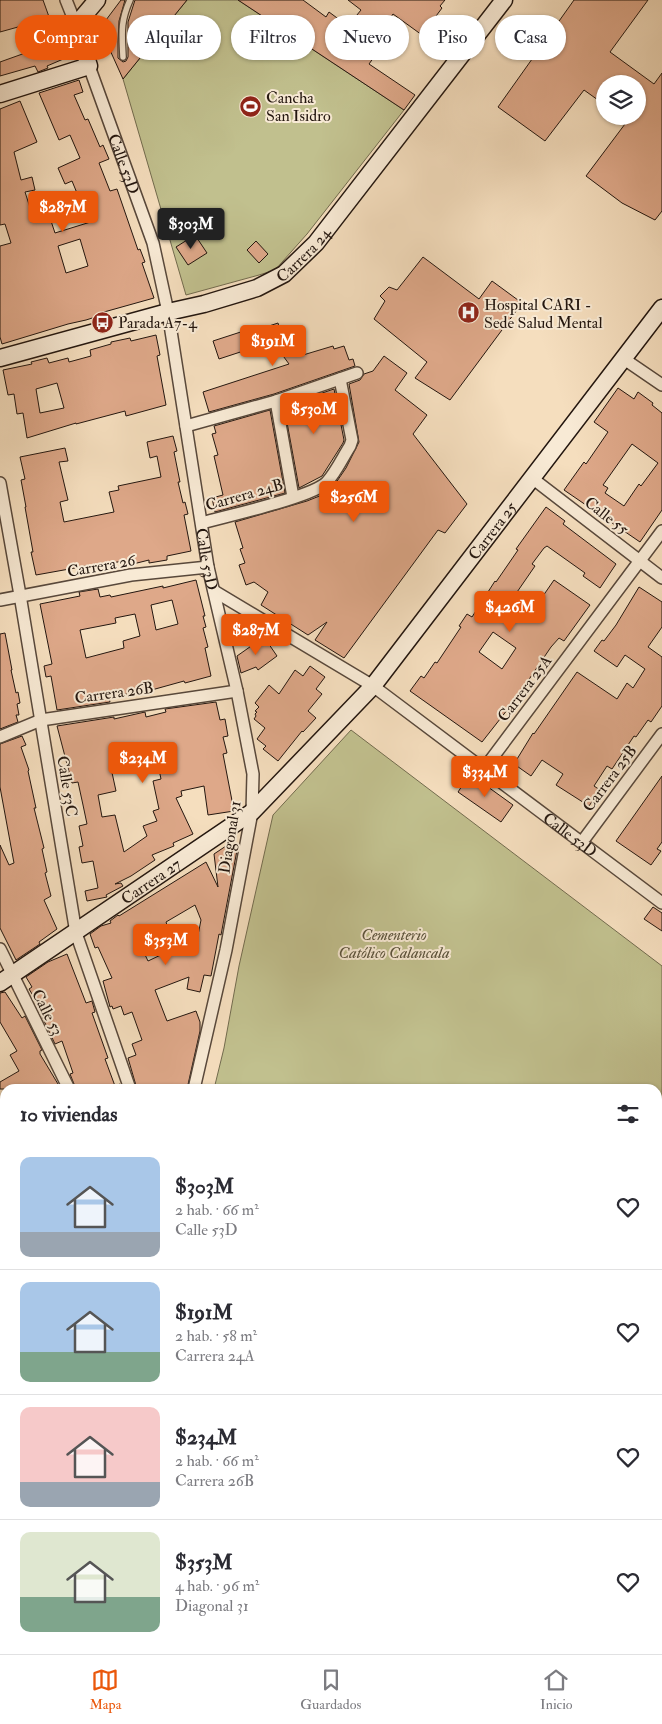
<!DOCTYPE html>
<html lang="es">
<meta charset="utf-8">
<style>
body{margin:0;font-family:"IM FELL Double Pica",serif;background:#f7f7f7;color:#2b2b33;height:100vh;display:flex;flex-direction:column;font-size:19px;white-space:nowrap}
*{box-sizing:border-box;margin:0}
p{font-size:16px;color:#7c7c81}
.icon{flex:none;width:28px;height:28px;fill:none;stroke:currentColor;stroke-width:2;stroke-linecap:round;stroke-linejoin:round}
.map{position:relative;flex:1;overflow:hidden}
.panel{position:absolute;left:0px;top:1084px;width:662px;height:571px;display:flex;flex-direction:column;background:#fff;border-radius:15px 15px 0 0;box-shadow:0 1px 4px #0004}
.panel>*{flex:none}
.guide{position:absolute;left:15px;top:15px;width:632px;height:45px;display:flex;gap:10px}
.controls{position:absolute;left:596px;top:75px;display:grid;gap:10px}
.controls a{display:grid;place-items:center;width:50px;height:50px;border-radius:50%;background:#fff;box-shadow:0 1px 4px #0004;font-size:25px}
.price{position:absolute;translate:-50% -42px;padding:0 11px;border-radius:5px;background:#ea580c;color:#fff;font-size:16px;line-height:32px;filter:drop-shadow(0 1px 2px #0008)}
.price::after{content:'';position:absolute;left:50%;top:30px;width:15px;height:11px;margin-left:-8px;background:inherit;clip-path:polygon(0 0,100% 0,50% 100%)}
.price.active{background:#222;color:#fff}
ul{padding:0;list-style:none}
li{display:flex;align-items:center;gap:15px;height:125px;padding:0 20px}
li+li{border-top:1px solid #e1e1e2}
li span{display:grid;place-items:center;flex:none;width:140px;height:100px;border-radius:10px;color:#555}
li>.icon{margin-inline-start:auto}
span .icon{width:60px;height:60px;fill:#fffc;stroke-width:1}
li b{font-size:21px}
h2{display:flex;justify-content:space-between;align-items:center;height:60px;padding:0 20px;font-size:21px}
.tag{padding:0 18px;border-radius:22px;background:#fff;box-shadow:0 1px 4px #0004;font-size:18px;line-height:45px}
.tag.active{background:#ea580c;color:#fff}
.tabs{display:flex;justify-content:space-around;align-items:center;height:70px;border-top:1px solid #e1e1e2;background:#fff;font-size:14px;color:#7c7c81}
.tabs a{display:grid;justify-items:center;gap:2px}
.tabs .active{color:#ea580c}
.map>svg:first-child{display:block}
</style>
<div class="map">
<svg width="662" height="1654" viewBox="0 0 662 1654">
<rect width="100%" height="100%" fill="#f5debe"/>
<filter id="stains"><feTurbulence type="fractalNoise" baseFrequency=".004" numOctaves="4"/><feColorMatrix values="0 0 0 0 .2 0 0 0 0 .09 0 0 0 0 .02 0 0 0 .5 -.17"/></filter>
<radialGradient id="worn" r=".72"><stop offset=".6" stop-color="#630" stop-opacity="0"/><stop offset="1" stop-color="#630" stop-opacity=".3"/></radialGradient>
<path fill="#c1c08e" stroke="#726b4e" d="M187,0H238L404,110L307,234L275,270L259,275L186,295L123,79Z
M351,730L662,966V1596L658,1599V1089H214L224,1048L239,966L273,815Z
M95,1650H574L568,1654H94Z"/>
<path fill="#dea889" stroke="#23160f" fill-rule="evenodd" d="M0,0H43L58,42L62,41L68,57L47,66L48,68L38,72L35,66L0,76V62L28,52L18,27L0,32Z
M121,0H125L119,21L118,42V58L123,62L126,61L128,57V22L135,0H187L123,79L100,28Z
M238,0H303L326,17L329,12L348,26L361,10L348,0H445L440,6L442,8L422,35L393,14L373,40L382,46L369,64L415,95L404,110Z
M574,0H648L610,52L654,84L662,73V211L655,220L622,203L586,176L631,116H638V84H605V105L584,90L545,141L498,107Z
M79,80L83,92L74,95L85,120L88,119L100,147L103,145L109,159L99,163L110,191L117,189L138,250L140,249L145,262L142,263L154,298L104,312L105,314L86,320L68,324L2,344L0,337V246L11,243L5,224L0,225V109L20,101L37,142L14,152L21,180L32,177L35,190L25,192L33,217L48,212L55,233L97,220L89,194L79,198L72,181L65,184L58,168L80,158L70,135L59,140L39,93ZM80,239L88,266L66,273L58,246Z
M195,235L207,253L188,265L176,247Z
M256,241L268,254L259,263L247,250Z
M423,257L479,299L492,281L522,303L450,400L415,378L427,362L374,319L385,301L380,296L389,287L397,290Z
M278,323L282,338L295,341L303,355L333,346L334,349L344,346L349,360L353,359L355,366L274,394L209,412L203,392L289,364L281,353L277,340L219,359L213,341L256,327L257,330Z
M156,335L160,355L157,356L166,405L126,416L125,411L76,424V423L27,438L23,413L17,414L14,394L8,395L3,370L32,364L31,362L47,358L49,363L68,358L69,362L91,356L90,350L111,344V342L130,338L131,341ZM57,383L64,408L40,413L36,389Z
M384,356L407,373L395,390L427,415L413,434L467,504L445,533L438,530L344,658L315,640L327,622L308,635L261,605L268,592L254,582L246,585L239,565L245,563L240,549L243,548L235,522L307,501L322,495L333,487L346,468L359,442L349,384L360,380L364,374L373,371Z
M618,388L634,399L638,392L653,403L652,405L662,413V510L640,542L564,490L584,462L586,464L608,432L594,422ZM632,444L658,463L641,486L639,484L624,506L605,493L608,488L603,485Z
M334,389L344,440L343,443L322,476L299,488L284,406Z
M270,410L285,493L215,512L212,498L223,495L214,456L218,455L212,434L216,433L214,426Z
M173,436L177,451L174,452L180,482H178L183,503L185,502L188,514L184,515L191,551L167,556V560L149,563V560L129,565L128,560L86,568V566L36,575L31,552H33L25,507H26L21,480L25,479L20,457L65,448L68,461L59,462L68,500L60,502L64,522L114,512L109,492L119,490L118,486L161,477L157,456L150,458L147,442Z
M546,507L565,521L563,524L616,564L600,588L583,576L585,573L547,546L544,548L532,564L535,566L515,595L534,609L554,580L590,605L564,641L559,638L551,647L515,700L482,742L410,691L421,676L424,678L435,662L437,663L461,627L459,626L467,614L472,617L495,581L496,582L518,550L516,549ZM493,632L516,648L502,669L479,652Z
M196,580L205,616H203L206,627L203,628L208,647L205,648L211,676L185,683L184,681L148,691V689L109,698L110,702L57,710L51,676L46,677L44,666L52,664L40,604L80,596L79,592L98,589L100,597L110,595L111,597L163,586V588ZM172,600L178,624L156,630L151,605ZM135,614L140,636L123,641L124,648L86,658L80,630L116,623L115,618Z
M639,587L662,602V627L648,647L662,657V706L651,722L648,720L636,737L634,736L612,769L607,766L594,786L600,790L589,806L556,785L563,774L542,760L531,776L514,764L533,733L534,734L577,672L617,699L627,683L633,688L645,669L625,655L617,667L594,651L602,640L604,641L616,625Z
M5,633L12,670H11L16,693L18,692L20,703L17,704L19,715H16L18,722L0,729V634Z
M264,637L277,656L258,670L256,667L241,673L237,656Z
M310,666L325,677L316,689L322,694L308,711L316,718L303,732L302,731L278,761L263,749L266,746L257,739L265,728L254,719L256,716L255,714L257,712L255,711L259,707L255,703L269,685L279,694L295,670L303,676Z
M216,702L220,720L225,719L228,736L223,737L227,753L223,754L234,811L208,815L204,786L181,791L182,796L176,798L193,834L173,843L174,846L152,855L155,860L131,876L115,884L121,883L123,886L106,895L107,897L87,901L85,891L98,888L93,861L82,863L79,847L83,846L79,826L87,824L83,805L78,782L72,783L57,726L114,717V719L145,712L146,717L166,712L165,709ZM154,746L161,779L153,781L159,809L153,811L157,821L143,826L147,836L124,852L115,815L102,817L98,795L116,791L111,768L121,766L119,754Z
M22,736L26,745L21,747L29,770L28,771L36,808H34L44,848L42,849L47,872L45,873L51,896L44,900L57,929L39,942L40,944L16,960L0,928V845L9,865L14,863L0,787V744Z
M470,774L513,805L501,822L458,792Z
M662,776V842L657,849L661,851L651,865L616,841Z
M229,844L238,845L221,935L219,934L211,976L204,975L200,992L187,989L189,977L155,990L167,1021L196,1011L200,1022V1031L187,1089H137L128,1058L136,1055L132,1044L142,1040L132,1012L124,1015L121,1006L113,1009L112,1006L110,1007L103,981L112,978L98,947L95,948L90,934L101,926L111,923L110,921L118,915L119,916L206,862L218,887L214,854ZM195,905L201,920L196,945L186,943L148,961L139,942L167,925L166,922Z
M653,907L662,913V931L644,919Z
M67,954L86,1003L92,1001L95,1012L92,1013L108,1058L105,1059L115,1086L120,1084L122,1089H76L70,1074L73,1073L62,1041L55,1044L38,1008L40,1007L29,989L32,987L26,977L48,962Z
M5,992L22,1018L25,1016L42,1050L40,1051V1054L61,1089H0V1082L19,1071L10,1055L17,1051L0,1022V993Z"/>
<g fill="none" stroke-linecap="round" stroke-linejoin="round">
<defs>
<path id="lane" d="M123,57C122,34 120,22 130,0
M658,1231L662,1226"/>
<g id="street">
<path d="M66,0L76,25"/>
<path id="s1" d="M89,66L153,243L168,312L208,567L237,691L253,774L252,812L226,950L194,1089"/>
<path d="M624,359L662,385"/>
<path d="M276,401L293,497"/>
<path d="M186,426L276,401L357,373"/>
<path d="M532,478L662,578"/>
<path d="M0,483L20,595L76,933L130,1089"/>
<path d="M202,523C226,516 313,497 327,482C336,472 343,457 350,446L352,440L340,379"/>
<path id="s2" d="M214,591L373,686L662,903"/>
<path d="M0,600L131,575L208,567"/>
<path d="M0,737L41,720L237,691"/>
<path d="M484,769L662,531"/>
<path d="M582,842L662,734"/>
<path d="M0,949L69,1089"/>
<path d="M0,1175L5,1182"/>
<path d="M0,1278L5,1274"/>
<path d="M0,1436L5,1443"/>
<path d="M0,1573L5,1569"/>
<path d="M658,1614L662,1610"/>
<path d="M658,1630L662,1635"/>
<path d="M65,1654L66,1650"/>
<path d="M603,1654L609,1650"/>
</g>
<g id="secondary">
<path d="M0,94L89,66L76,25L97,0"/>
<path id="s3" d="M0,358L168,312L204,304L257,288L284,274L316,243L504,0"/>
<path id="s4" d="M0,983L252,812L373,686L662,308"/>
</g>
</defs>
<use href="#lane" stroke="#58483b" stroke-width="8"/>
<use href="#street" stroke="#58483b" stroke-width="14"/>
<use href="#secondary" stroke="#23160f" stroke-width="19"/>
<use href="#lane" stroke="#f8ead5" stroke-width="5.5"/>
<use href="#street" stroke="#f8ead5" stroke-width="11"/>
<use href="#secondary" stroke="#f8ead5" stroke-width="16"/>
</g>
<defs>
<symbol id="stadium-disc" viewBox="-11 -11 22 22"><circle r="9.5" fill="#8f2418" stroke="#f8ead5"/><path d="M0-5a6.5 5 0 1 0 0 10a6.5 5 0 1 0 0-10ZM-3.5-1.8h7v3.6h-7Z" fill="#fff"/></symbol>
<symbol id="hospital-disc" viewBox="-11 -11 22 22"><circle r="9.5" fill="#8f2418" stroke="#f8ead5"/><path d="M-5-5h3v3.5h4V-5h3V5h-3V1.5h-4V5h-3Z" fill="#fff"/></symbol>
<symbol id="bus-disc" viewBox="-11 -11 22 22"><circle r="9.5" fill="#8f2418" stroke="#f8ead5"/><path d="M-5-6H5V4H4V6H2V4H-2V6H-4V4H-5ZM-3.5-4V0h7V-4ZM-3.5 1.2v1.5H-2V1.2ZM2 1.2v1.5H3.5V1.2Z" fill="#fff"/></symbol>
</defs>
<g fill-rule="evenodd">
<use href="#stadium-disc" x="238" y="94" width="25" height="25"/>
<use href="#hospital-disc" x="456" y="300" width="25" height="25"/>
<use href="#bus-disc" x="90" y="310" width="25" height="25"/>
</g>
<g text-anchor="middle" stroke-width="4" stroke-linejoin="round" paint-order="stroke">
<g font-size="16" fill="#23160f" stroke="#f8ead5" text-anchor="start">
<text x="266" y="103">Cancha<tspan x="266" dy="18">San Isidro</tspan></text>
<text x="484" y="310">Hospital CARI -<tspan x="484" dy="18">Sede Salud Mental</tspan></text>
<text x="118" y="328">Parada A7-4</text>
</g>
<g font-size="16" fill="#23160f" stroke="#f8ead5">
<text dy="6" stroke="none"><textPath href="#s1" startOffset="104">Calle 53D</textPath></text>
<text dy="6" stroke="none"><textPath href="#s3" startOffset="324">Carrera 24</textPath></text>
<text transform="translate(244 494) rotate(-16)" y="6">Carrera 24B</text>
<text transform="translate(607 515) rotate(38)" y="6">Calle 55</text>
<text dy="6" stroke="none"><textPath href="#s4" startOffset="675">Carrera 25</textPath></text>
<text dy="6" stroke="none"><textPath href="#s1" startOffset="509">Calle 53D</textPath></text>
<text transform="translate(101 565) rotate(-10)" y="6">Carrera 26</text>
<text transform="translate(524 688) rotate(-53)" y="6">Carrera 25A</text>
<text transform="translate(114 692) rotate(-8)" y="6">Carrera 26B</text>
<text transform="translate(609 778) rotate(-53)" y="6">Carrera 25B</text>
<text transform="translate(68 786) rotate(81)" y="6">Calle 53C</text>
<text dy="6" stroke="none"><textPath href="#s2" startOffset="432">Calle 53D</textPath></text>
<text transform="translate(229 837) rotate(-81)" y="6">Diagonal 31</text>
<text dy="6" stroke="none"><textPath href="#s4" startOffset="182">Carrera 27</textPath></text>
<text transform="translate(48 1012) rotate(63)" y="6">Calle 53</text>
</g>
<g font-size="16" font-style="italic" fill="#5a523b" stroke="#f8ead5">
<text x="394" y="940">Cementerio<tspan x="394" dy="18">Católico Calancala</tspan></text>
</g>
</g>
<rect width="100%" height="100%" filter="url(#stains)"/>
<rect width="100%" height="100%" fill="url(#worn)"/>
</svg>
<div class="controls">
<a><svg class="icon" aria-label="layers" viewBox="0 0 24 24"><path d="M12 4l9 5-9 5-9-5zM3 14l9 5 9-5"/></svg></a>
</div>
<b class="price" style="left:63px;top:233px">$287M</b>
<b class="price active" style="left:191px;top:250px">$303M</b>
<b class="price" style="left:273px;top:367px">$191M</b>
<b class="price" style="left:314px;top:435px">$530M</b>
<b class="price" style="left:354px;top:523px">$256M</b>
<b class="price" style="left:510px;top:633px">$426M</b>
<b class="price" style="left:256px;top:656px">$287M</b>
<b class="price" style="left:143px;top:784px">$234M</b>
<b class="price" style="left:485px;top:798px">$334M</b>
<b class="price" style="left:166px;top:966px">$353M</b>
<div class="guide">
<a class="tag active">Comprar</a>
<a class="tag">Alquilar</a>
<a class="tag">Filtros</a>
<a class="tag">Nuevo</a>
<a class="tag">Piso</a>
<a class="tag">Casa</a>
</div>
<section class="panel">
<h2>10 viviendas<svg class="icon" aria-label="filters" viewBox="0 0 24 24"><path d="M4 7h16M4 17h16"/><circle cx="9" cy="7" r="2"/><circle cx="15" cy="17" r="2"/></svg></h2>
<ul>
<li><span style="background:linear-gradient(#a9c7e8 75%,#9aa5b1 0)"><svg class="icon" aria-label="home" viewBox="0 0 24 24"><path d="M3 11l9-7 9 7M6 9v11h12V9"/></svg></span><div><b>$303M</b><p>2 hab. · 66 m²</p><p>Calle 53D</p></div><svg class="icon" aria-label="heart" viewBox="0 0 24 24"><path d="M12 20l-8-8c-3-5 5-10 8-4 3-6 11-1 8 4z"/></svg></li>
<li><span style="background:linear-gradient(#a9c7e8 70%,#7fa58c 0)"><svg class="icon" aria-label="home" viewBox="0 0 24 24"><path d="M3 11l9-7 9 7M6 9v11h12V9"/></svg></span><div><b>$191M</b><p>2 hab. · 58 m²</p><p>Carrera 24A</p></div><svg class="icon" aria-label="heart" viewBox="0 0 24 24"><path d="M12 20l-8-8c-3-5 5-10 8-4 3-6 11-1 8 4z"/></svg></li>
<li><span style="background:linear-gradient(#f6c9c9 75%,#9aa5b1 0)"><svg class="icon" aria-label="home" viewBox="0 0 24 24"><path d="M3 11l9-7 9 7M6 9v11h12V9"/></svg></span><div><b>$234M</b><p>2 hab. · 66 m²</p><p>Carrera 26B</p></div><svg class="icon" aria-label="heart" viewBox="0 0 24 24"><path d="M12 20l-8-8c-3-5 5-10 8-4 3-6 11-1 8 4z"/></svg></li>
<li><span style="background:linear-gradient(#dfe7d0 65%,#7fa58c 0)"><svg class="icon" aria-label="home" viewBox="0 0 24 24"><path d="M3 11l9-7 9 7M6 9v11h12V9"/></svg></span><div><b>$353M</b><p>4 hab. · 96 m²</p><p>Diagonal 31</p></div><svg class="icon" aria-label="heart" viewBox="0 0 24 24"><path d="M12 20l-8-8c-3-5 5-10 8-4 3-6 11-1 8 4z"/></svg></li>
</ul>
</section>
</div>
<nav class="tabs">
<a class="active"><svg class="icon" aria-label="map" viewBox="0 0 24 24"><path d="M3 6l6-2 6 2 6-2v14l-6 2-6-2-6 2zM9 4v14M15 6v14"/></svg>Mapa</a>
<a><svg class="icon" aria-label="saved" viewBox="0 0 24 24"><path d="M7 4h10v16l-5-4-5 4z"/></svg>Guardados</a>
<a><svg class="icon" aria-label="home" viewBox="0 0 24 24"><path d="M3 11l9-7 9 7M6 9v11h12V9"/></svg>Inicio</a>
</nav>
